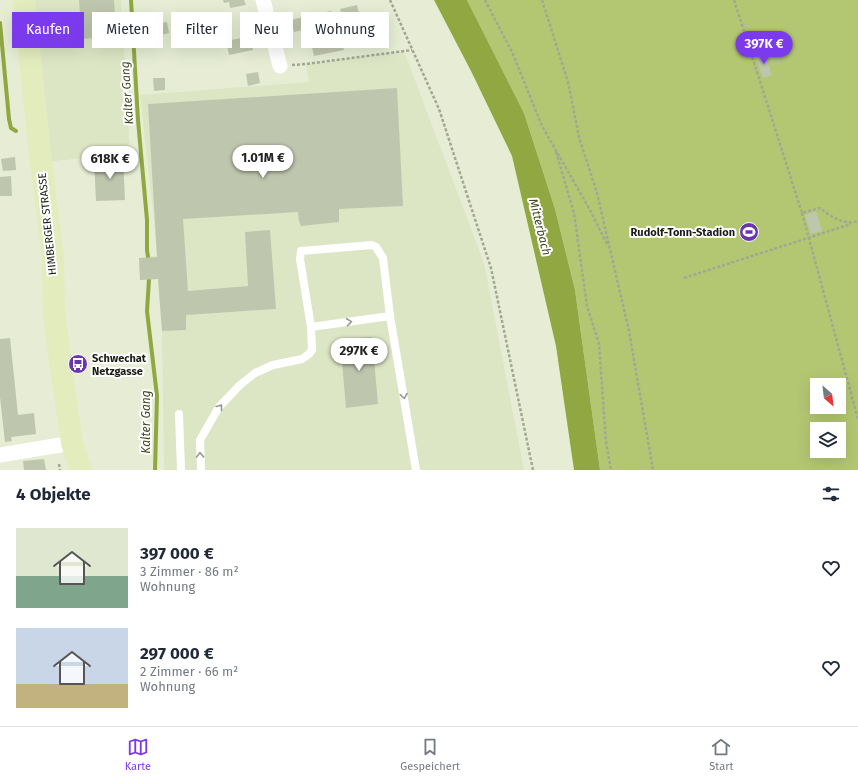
<!DOCTYPE html>
<html lang="de">
<meta charset="utf-8">
<style>
body{margin:0;font-family:"Fira Sans",sans-serif;background:#f2f2f3;color:#1f2937;height:100vh;display:flex;flex-direction:column;font-size:15px;white-space:nowrap}
*{box-sizing:border-box;margin:0}
p{font-size:13px;color:#747a83}
.icon{flex:none;width:22px;height:22px;fill:none;stroke:currentColor;stroke-width:2;stroke-linecap:round;stroke-linejoin:round}
.map{position:relative;height:470px;overflow:hidden}
.sheet{display:flex;flex-direction:column;background:#fff;flex:1}
.sheet>*{flex:none}
.guide{position:absolute;left:12px;top:12px;width:400px;height:36px;display:flex;gap:8px}
.needle{width:26px;rotate:152deg}
.fabs{position:absolute;left:810px;top:378px;display:grid;gap:8px}
.fabs a{display:grid;place-items:center;width:36px;height:36px;border-radius:0px;background:#fff;box-shadow:0 4px 16px #0002;font-size:20px}
.price{position:absolute;translate:-50% -34px;padding:0 9px;border-radius:14px;background:#fff;color:#222;font-size:13px;line-height:26px;filter:drop-shadow(0 1px 2px #0008)}
.price::after{content:'';position:absolute;left:50%;top:24px;width:12px;height:9px;margin-left:-6px;background:inherit;clip-path:polygon(0 0,100% 0,50% 100%)}
.price.active{background:#7c3aed;color:#fff}
ul{padding:0;list-style:none}
li{display:flex;align-items:center;gap:12px;height:100px;padding:0 16px}
li span{display:grid;place-items:center;flex:none;width:112px;height:80px;border-radius:0px;color:#555}
li>.icon{margin-inline-start:auto}
span .icon{width:48px;height:48px;fill:#fffc;stroke-width:1}
li b{font-size:17px}
h2{display:flex;justify-content:space-between;align-items:center;height:48px;padding:0 16px;font-size:17px}
.chip{padding:0 14px;border-radius:0px;background:#fff;box-shadow:0 4px 16px #0002;font-size:14px;line-height:36px}
.chip.active{background:#7c3aed;color:#fff}
.dock{display:flex;justify-content:space-around;align-items:center;height:56px;border-top:1px solid #e0e1e3;background:#fff;font-size:11px;color:#747a83}
.dock a{display:grid;justify-items:center;gap:2px}
.dock .active{color:#7c3aed}
.map>svg:first-child{display:block}
</style>
<div class="map">
<svg width="858" height="470" viewBox="0 0 858 470">
<rect width="100%" height="100%" fill="#e6edd4"/>
<path fill="#dce6c5" d="M27,0H121L130,153L45,162Z
M404,51L484,263L524,470H164L162,331L158,279L140,280L139,258L157,256L154,221L140,95L309,82L306,64Z"/>
<path fill="#b3c772" fill-rule="evenodd" d="M467,0H858V470H600L575,290L555,209L524,113ZM817,385H839V407H817ZM817,429H839V451H817Z"/>
<path fill="#91a742" d="M434,0H467L524,113L555,209L575,290L600,470H574L556,346L512,156L471,71Z"/>
<g fill="none" stroke-linecap="round" stroke-linejoin="round">
<path stroke="#91a742" stroke-width="4" d="M131,0L138,120L147,220V250L148,257
M0,23L9,119L11,128L16,131
M149,279L147,311L157,396L155,470"/>
</g>
<path fill="#bfc6ae" d="M79,0H114L116,36L82,39Z
M223,0H244L246,5L230,8L229,2L224,3Z
M357,5L360,17L294,32L291,20L303,17L304,24L313,22L311,15L331,11L332,17L342,15L340,9Z
M167,22L169,33L156,36L154,24Z
M148,25L150,36L140,38L138,26Z
M340,31L344,50L314,56L310,38Z
M251,36L253,50L229,55L226,41Z
M764,52L772,75L763,78L755,55Z
M258,72L260,83L248,86L246,74Z
M153,78H165V90L154,91Z
M397,88L403,206L339,209V222L301,226L299,221L298,212L183,219L188,291L248,286L245,232L270,230L276,309L186,315V330L162,331L158,279L140,280L139,258L157,257L148,104Z
M15,157L16,170L3,171L1,159Z
M123,158L125,200L96,201L94,159Z
M11,176L12,196H0V177Z
M816,211L822,231L811,234L805,215Z
M372,337L378,404L346,408L340,339Z
M10,338L18,415L34,413L36,434L11,437L12,441L5,442L0,397V339Z
M44,459L46,470H24L23,461Z"/>
<g fill="none" stroke-linecap="round" stroke-linejoin="round">
<path stroke="#a2a793" stroke-width="2.5" stroke-dasharray="3 2" stroke-linecap="butt" d="M390,0L439,109L491,268L533,470
M485,0L512,52L542,126L590,210L608,246
M542,0L568,82L579,137L597,193L629,331L653,470
M734,0L802,213L820,208C830,216 844,226 858,221
M292,65L306,64L412,50
M556,152L574,213L587,306L599,344L606,442L611,470
M802,213L858,419
M684,278L851,224
M59,464L60,470"/>
<path stroke="#fff" stroke-width="8" d="M311,327L390,316
M179,414L181,470
M201,470L200,440L219,407L240,385L255,373L273,365L302,359L309,354L312,350L311,327L300,259L301,251L372,245L376,247L383,258L390,316L416,470"/>
<path stroke="#fff" stroke-width="15" d="M263,0L280,66
M0,455L72,443"/>
<path stroke="#e3ecbd" stroke-width="22" d="M24,0L41,163L53,257L54,313L61,368L72,443L81,470"/>
</g>
<defs><path id="oneway-chevron" d="M-2-3.5L2.5 0L-2 3.5" fill="none" stroke-width="1.6" stroke-linecap="round" stroke-linejoin="round"/></defs>
<g stroke="#989995">
<use href="#oneway-chevron" transform="translate(349 322) rotate(-8)"/>
<use href="#oneway-chevron" transform="translate(404 396) rotate(81)"/>
<use href="#oneway-chevron" transform="translate(220 407) rotate(-52)"/>
<use href="#oneway-chevron" transform="translate(200 455) rotate(-92)"/>
</g>
<defs>
<symbol id="stadium-disc" viewBox="-11 -11 22 22"><circle r="9.5" fill="#6b36ac" stroke="#fff"/><path d="M0-5a6.5 5 0 1 0 0 10a6.5 5 0 1 0 0-10ZM-3.5-1.8h7v3.6h-7Z" fill="#fff"/></symbol>
<symbol id="bus-disc" viewBox="-11 -11 22 22"><circle r="9.5" fill="#6b36ac" stroke="#fff"/><path d="M-5-6H5V4H4V6H2V4H-2V6H-4V4H-5ZM-3.5-4V0h7V-4ZM-3.5 1.2v1.5H-2V1.2ZM2 1.2v1.5H3.5V1.2Z" fill="#fff"/></symbol>
</defs>
<g fill-rule="evenodd">
<use href="#stadium-disc" x="738" y="221" width="22" height="22"/>
<use href="#bus-disc" x="67" y="353" width="22" height="22"/>
</g>
<g text-anchor="middle" stroke-width="4" stroke-linejoin="round" paint-order="stroke">
<g font-size="11" fill="#1a1c13" stroke="#fff">
<text transform="translate(47 224) rotate(-96)" y="4">HIMBERGER STRASSE</text>
</g>
<g font-size="11" font-weight="bold" fill="#1a1c13" stroke="#fff" text-anchor="end">
<text x="735" y="236">Rudolf-Tonn-Stadion</text>
<text x="92" y="362" text-anchor="start">Schwechat<tspan x="92" dy="13">Netzgasse</tspan></text>
</g>
<g font-size="12" font-style="italic" fill="#3f481f" stroke="#fff">
<text transform="translate(127 93) rotate(-94)" y="4">Kalter Gang</text>
<text transform="translate(540 227) rotate(76)" y="4">Mitterbach</text>
<text transform="translate(146 422) rotate(-90)" y="4">Kalter Gang</text>
</g>
</g>
</svg>
<div class="fabs">
<a><svg class="needle" viewBox="-14 -14 28 28"><path d="M0-13l5 13h-10z" fill="#e53935"/><path d="M0 13l5-13h-10z" fill="#747a83"/></svg></a>
<a><svg class="icon" aria-label="layers" viewBox="0 0 24 24"><path d="M12 4l9 5-9 5-9-5zM3 14l9 5 9-5"/></svg></a>
</div>
<b class="price active" style="left:764px;top:65px">397K €</b>
<b class="price" style="left:263px;top:179px">1.01M €</b>
<b class="price" style="left:110px;top:180px">618K €</b>
<b class="price" style="left:359px;top:372px">297K €</b>
<div class="guide">
<a class="chip active">Kaufen</a>
<a class="chip">Mieten</a>
<a class="chip">Filter</a>
<a class="chip">Neu</a>
<a class="chip">Wohnung</a>
</div>
</div>
<section class="sheet">
<h2>4 Objekte<svg class="icon" aria-label="filters" viewBox="0 0 24 24"><path d="M4 7h16M4 17h16"/><circle cx="9" cy="7" r="2"/><circle cx="15" cy="17" r="2"/></svg></h2>
<ul>
<li><span style="background:linear-gradient(#dfe7d0 60%,#7fa58c 0)"><svg class="icon" aria-label="home" viewBox="0 0 24 24"><path d="M3 11l9-7 9 7M6 9v11h12V9"/></svg></span><div><b>397 000 €</b><p>3 Zimmer · 86 m²</p><p>Wohnung</p></div><svg class="icon" aria-label="heart" viewBox="0 0 24 24"><path d="M12 20l-8-8c-3-5 5-10 8-4 3-6 11-1 8 4z"/></svg></li>
<li><span style="background:linear-gradient(#c9d6e8 70%,#c2b280 0)"><svg class="icon" aria-label="home" viewBox="0 0 24 24"><path d="M3 11l9-7 9 7M6 9v11h12V9"/></svg></span><div><b>297 000 €</b><p>2 Zimmer · 66 m²</p><p>Wohnung</p></div><svg class="icon" aria-label="heart" viewBox="0 0 24 24"><path d="M12 20l-8-8c-3-5 5-10 8-4 3-6 11-1 8 4z"/></svg></li>
</ul>
</section>
<nav class="dock">
<a class="active"><svg class="icon" aria-label="map" viewBox="0 0 24 24"><path d="M3 6l6-2 6 2 6-2v14l-6 2-6-2-6 2zM9 4v14M15 6v14"/></svg>Karte</a>
<a><svg class="icon" aria-label="saved" viewBox="0 0 24 24"><path d="M7 4h10v16l-5-4-5 4z"/></svg>Gespeichert</a>
<a><svg class="icon" aria-label="home" viewBox="0 0 24 24"><path d="M3 11l9-7 9 7M6 9v11h12V9"/></svg>Start</a>
</nav>
